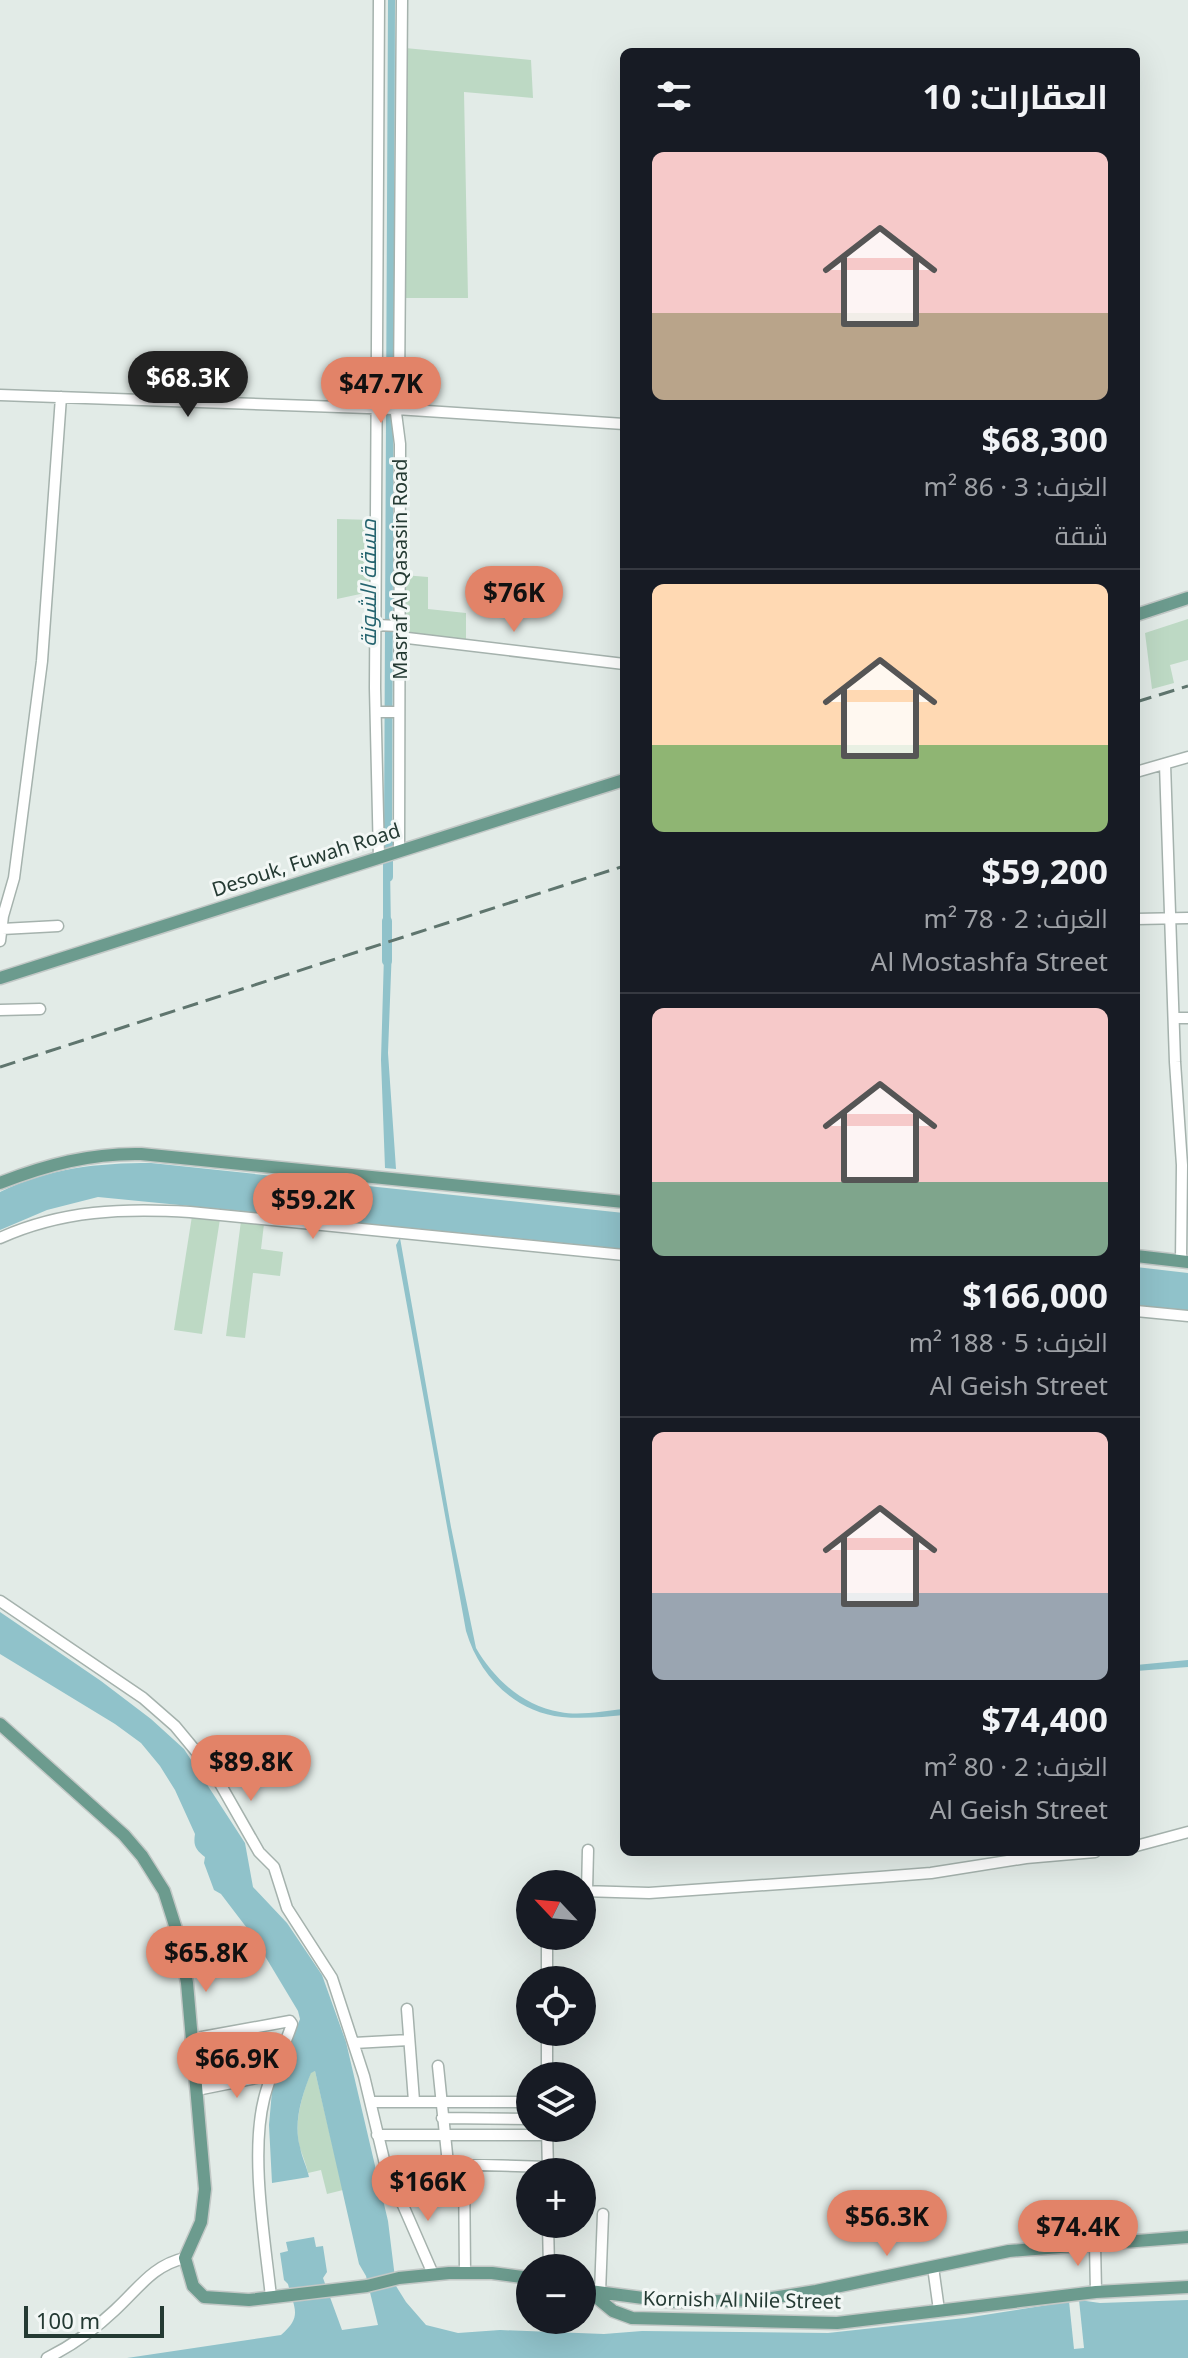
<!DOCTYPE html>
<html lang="ar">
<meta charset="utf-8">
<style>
body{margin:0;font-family:"Noto Sans",Cairo,sans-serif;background:#242831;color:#f1f3f6;direction:rtl;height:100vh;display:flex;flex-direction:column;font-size:30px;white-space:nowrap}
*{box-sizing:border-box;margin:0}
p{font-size:26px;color:#9ea1a6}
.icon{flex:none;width:44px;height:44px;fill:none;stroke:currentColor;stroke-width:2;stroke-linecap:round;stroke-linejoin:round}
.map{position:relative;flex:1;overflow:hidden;direction:ltr}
.panel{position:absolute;left:620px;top:48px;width:520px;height:1808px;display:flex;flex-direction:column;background:#171b24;border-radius:12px;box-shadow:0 8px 32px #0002;direction:rtl}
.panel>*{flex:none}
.needle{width:52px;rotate:296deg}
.buttons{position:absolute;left:516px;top:1870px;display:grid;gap:16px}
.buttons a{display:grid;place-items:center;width:80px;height:80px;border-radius:50%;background:#171b24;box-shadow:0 8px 32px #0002;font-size:40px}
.scale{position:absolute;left:24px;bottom:20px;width:140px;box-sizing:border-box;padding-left:8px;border:4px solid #243a33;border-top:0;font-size:22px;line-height:28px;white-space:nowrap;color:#243a33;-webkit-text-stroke:6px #f2f7f5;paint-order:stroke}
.price{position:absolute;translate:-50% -68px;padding:0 18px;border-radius:28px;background:#e28368;color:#111;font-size:26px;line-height:52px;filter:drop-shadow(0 2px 4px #0008)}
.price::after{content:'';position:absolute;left:50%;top:48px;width:24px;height:18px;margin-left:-12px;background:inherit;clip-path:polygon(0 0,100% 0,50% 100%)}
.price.selected{background:#222;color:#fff}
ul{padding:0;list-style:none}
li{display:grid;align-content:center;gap:16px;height:424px;padding:0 32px}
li+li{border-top:2px solid #363941}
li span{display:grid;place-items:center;height:248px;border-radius:12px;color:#555}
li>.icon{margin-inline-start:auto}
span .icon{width:144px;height:144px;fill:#fffc;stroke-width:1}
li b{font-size:34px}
h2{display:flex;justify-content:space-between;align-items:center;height:96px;padding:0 32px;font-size:34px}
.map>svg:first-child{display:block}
</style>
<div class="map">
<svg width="1188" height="2358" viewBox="0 0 1188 2358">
<rect width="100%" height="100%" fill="#e2ebe7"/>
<path fill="#bdd9c4" d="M405,48L531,60L533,98L464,92L468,298H403Z
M337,519L374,520V591L337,599Z
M403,575L428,577V609L466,613V640L402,633Z
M1188,619V660L1170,665L1174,683L1152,689L1145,633Z
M192,1216L220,1219L202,1334L174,1330Z
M241,1221L264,1224L261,1249L283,1252L280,1276L253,1273L245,1338L226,1336Z
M315,2071L343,2190L327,2194L321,2170L308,2173C306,2164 303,2157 300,2148C293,2124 302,2095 311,2072Z"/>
<path fill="#90c2ca" d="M388,0H395L392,838L384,839Z
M390,865L391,932L383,935V866Z
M392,947L388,1053L396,1169L385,1168L381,1060L384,955L385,948Z
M151,1163L624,1213V1249L98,1197L47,1210L0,1230V1192C49,1168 97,1163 151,1163Z
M400,1238L451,1527L476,1648C494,1679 523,1706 560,1712C580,1716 604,1711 624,1709V1715C604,1717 582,1719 562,1717C514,1712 479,1675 466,1631L396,1245Z
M1136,1267L1188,1273V1311L1136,1305Z
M0,1612L101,1681L151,1719L184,1749L245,1843L253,1887L287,1923L322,1975L346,2042L388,2221L396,2286L406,2302L426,2325L458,2333L500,2330L604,2334L642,2331L828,2333L965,2318L1079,2300L1100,2303L1188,2300V2358H127L281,2335C303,2316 294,2309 288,2284L284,2280L280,2253L288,2251L286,2242L314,2237L316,2247L323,2246L327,2272L323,2278L342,2330L378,2325L366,2276L359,2264L315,2071L311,2073C302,2095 293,2123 300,2147C302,2158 307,2167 309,2177L272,2183L269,2125L272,2091L300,2019L298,2011L253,1936L221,1894L214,1890L204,1863L205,1857C196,1850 193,1846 195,1834L175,1790L160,1766L141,1743L115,1724L0,1654Z
M1188,1660V1667L1136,1671V1665Z"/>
<path fill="#e2ebe7" d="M1079,2300L1084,2348L1074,2349L1069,2301Z"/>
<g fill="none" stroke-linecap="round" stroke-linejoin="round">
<path stroke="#90c2ca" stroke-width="10" d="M388,877V825
M387,961V921"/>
<defs>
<path id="minor" d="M0,395L396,409L624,424
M376,625L399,626
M399,637L624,664
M376,712H399
M1165,764L1175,1062L1182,1165L1181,1261
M1136,772L1188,757
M399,851L400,444L396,413L399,392L402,0
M379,858L375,688L379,0
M1136,919L1188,918
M2,929L58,926
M0,941L3,916L14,878L42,661L61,397
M0,1010L40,1009
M1174,1018H1188
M0,1238C62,1210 124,1208 190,1212L624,1255
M1136,1311L1188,1316
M0,1601L143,1698L175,1726L214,1773L259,1852L274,1867L287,1908L332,1978L364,2076L385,2164L433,2274
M1136,1846L1188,1832
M582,1891L649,1893L880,1877L931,1873L1026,1858L1095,1852
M587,1891L588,1850
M547,1936V1980
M407,2009L414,2101
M547,2032V2076
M232,2034L237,2063
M191,2039L290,2021L292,2024C284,2049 270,2073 264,2099C250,2155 265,2240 271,2297
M354,2043L409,2040
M438,2066L448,2164L548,2167
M194,2071L279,2056
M197,2090L271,2075
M372,2102H530
M442,2118L530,2119
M547,2128L548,2172
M377,2135H547
M385,2164H448
M464,2164L465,2272
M548,2224L549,2268
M1095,2244L1096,2292
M933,2267L939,2310
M600,2293L603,2214
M47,2358C71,2346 95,2329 115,2310C138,2289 153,2265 185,2258"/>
<path id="major" d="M1136,615L1188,598
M0,978L624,780
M0,1183C46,1165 91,1153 141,1154L624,1202
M1136,1256L1188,1262
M0,1724L124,1835L142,1856L164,1891L178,1935L187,1983L205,2189L201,2222L185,2258L193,2286L204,2297L249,2300L367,2286L399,2278L449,2273H492L530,2278
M582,2290L674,2302L759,2300L816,2291L1009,2251L1188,2237
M590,2292L613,2311L632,2318L837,2323L1096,2292L1188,2287"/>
</defs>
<use href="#minor" stroke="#a5b2ad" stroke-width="13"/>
<use href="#major" stroke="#c2c8c6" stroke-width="15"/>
<use href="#minor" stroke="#fff" stroke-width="10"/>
<use href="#major" stroke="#6c9b8e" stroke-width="12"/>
<path stroke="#5f756e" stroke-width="3" stroke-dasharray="16 8" stroke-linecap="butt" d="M1136,702L1188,686
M0,1067L624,866"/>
</g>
<g text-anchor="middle" stroke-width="6" stroke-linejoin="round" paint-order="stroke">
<g font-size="20" fill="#243a33" stroke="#f2f7f5">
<text transform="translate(400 569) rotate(-90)" y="7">Masraf Al Qasasin Road</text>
<text transform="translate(306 860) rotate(-18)" y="7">Desouk, Fuwah Road</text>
<text transform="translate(742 2300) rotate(1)" y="7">Kornish Al Nile Street</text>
</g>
<g font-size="22" font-style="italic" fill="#25646f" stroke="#f2f7f5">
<text transform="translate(368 583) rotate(-90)" y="8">مسقة الشونة</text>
</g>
</g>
</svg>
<div class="buttons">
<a><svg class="needle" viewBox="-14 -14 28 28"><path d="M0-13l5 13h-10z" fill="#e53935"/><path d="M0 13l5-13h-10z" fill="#9ea1a6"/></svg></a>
<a><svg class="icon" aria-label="locate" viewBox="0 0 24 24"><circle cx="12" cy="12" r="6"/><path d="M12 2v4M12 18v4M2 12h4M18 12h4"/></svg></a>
<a><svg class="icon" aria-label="layers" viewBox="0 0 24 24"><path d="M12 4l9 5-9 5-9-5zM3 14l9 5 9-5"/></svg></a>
<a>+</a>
<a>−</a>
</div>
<div class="scale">100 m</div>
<b class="price selected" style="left:188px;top:419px">$68.3K</b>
<b class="price" style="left:381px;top:425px">$47.7K</b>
<b class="price" style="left:514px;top:634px">$76K</b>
<b class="price" style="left:313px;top:1241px">$59.2K</b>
<b class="price" style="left:251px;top:1803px">$89.8K</b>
<b class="price" style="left:206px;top:1994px">$65.8K</b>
<b class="price" style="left:237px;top:2100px">$66.9K</b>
<b class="price" style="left:428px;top:2223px">$166K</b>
<b class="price" style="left:887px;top:2258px">$56.3K</b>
<b class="price" style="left:1078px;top:2268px">$74.4K</b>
<section class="panel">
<h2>العقارات: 10<svg class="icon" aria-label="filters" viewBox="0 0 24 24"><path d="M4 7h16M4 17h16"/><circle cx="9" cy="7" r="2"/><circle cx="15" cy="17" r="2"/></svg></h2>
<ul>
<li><span style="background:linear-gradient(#f6c9c9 65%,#b9a48a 0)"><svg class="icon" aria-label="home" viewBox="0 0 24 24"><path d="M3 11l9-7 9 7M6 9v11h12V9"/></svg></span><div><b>$68,300</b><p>الغرف: 3 · 86 m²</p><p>شقة</p></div></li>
<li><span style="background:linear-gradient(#ffd9b3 65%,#8fb573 0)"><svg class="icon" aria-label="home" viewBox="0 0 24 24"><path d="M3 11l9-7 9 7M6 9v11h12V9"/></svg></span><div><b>$59,200</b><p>الغرف: 2 · 78 m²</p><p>Al Mostashfa Street</p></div></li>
<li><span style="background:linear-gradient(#f6c9c9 70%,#7fa58c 0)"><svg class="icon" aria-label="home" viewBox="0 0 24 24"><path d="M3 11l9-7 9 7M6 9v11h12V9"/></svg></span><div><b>$166,000</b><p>الغرف: 5 · 188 m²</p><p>Al Geish Street</p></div></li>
<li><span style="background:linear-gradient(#f6c9c9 65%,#9aa5b1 0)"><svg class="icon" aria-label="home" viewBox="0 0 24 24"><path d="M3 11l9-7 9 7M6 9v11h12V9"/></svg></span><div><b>$74,400</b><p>الغرف: 2 · 80 m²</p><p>Al Geish Street</p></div></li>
</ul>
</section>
</div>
